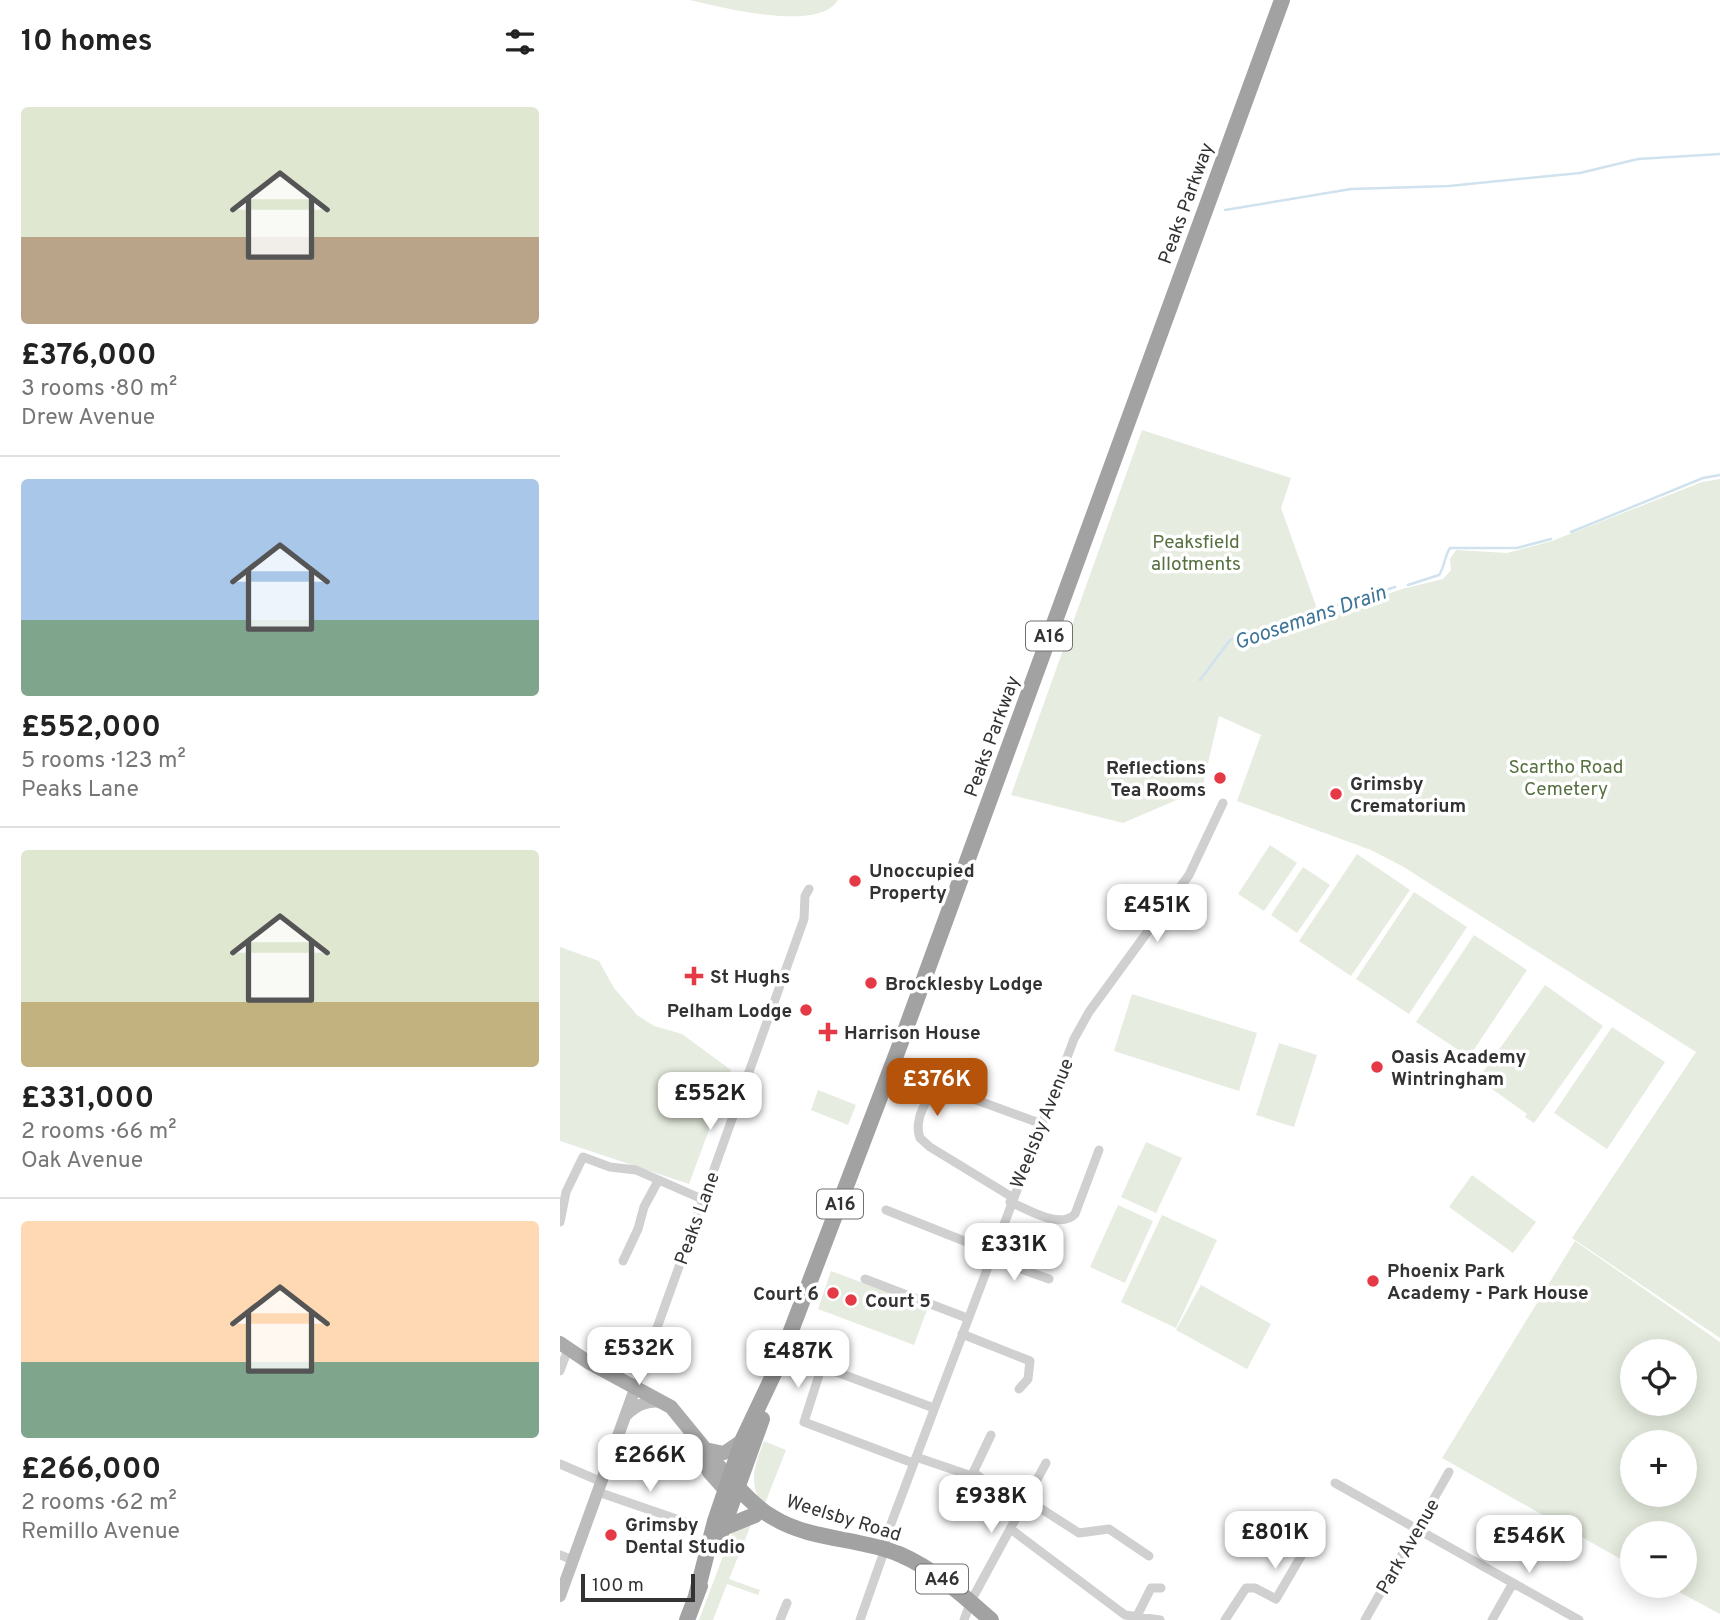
<!DOCTYPE html>
<meta charset="utf-8">
<style>
body{margin:0;font-family:Overpass,sans-serif;background:#f6f6f6;color:#222;height:100vh;display:flex;flex-direction:column;font-size:26px;white-space:nowrap}
*{box-sizing:border-box;margin:0}
p{font-size:23px;color:#767676}
.icon{flex:none;width:38px;height:38px;fill:none;stroke:currentColor;stroke-width:2;stroke-linecap:round;stroke-linejoin:round}
.map{position:relative;flex:1;overflow:hidden}
.panel{display:flex;flex-direction:column;background:#fff;width:560px}
.panel>*{flex:none}
.controls{position:absolute;left:1060px;top:1339px;display:grid;gap:14px}
.controls a{display:grid;place-items:center;width:77px;height:77px;border-radius:50%;background:#fff;box-shadow:0 4px 18px #0003;font-size:35px}
.scale{position:absolute;left:21px;bottom:18px;width:114px;box-sizing:border-box;padding-left:7px;border:4px solid #333;border-top:0;font-size:19px;line-height:24px;white-space:nowrap;color:#333;-webkit-text-stroke:5px #fff;paint-order:stroke}
.price{position:absolute;translate:-50% -60px;padding:0 16px;border-radius:14px;background:#fff;color:#222;font-size:23px;line-height:46px;filter:drop-shadow(0 2px 4px #0008)}
.price::after{content:'';position:absolute;left:50%;top:42px;width:21px;height:16px;margin-left:-10px;background:inherit;clip-path:polygon(0 0,100% 0,50% 100%)}
.price.on{background:#b45309;color:#fff}
ul{padding:0;list-style:none}
li{display:grid;align-content:center;gap:14px;height:371px;padding:0 21px}
li+li{border-top:2px solid #e0e0e0}
li span{display:grid;place-items:center;height:217px;border-radius:7px;color:#555}
li>.icon{margin-inline-start:auto}
span .icon{width:126px;height:126px;fill:#fffc;stroke-width:1}
li b{font-size:30px}
h2{display:flex;justify-content:space-between;align-items:center;height:84px;padding:0 21px;font-size:30px}
main{display:flex;flex:1;min-height:0}
.map>svg:first-child{display:block}
</style>
<main>
<section class="panel">
<h2>10 homes<svg class="icon" aria-label="filters" viewBox="0 0 24 24"><path d="M4 7h16M4 17h16"/><circle cx="9" cy="7" r="2"/><circle cx="15" cy="17" r="2"/></svg></h2>
<ul>
<li><span style="background:linear-gradient(#dfe7d0 60%,#b9a48a 0)"><svg class="icon" aria-label="home" viewBox="0 0 24 24"><path d="M3 11l9-7 9 7M6 9v11h12V9"/></svg></span><div><b>£376,000</b><p>3 rooms · 80 m²</p><p>Drew Avenue</p></div></li>
<li><span style="background:linear-gradient(#a9c7e8 65%,#7fa58c 0)"><svg class="icon" aria-label="home" viewBox="0 0 24 24"><path d="M3 11l9-7 9 7M6 9v11h12V9"/></svg></span><div><b>£552,000</b><p>5 rooms · 123 m²</p><p>Peaks Lane</p></div></li>
<li><span style="background:linear-gradient(#dfe7d0 70%,#c2b280 0)"><svg class="icon" aria-label="home" viewBox="0 0 24 24"><path d="M3 11l9-7 9 7M6 9v11h12V9"/></svg></span><div><b>£331,000</b><p>2 rooms · 66 m²</p><p>Oak Avenue</p></div></li>
<li><span style="background:linear-gradient(#ffd9b3 65%,#7fa58c 0)"><svg class="icon" aria-label="home" viewBox="0 0 24 24"><path d="M3 11l9-7 9 7M6 9v11h12V9"/></svg></span><div><b>£266,000</b><p>2 rooms · 62 m²</p><p>Remillo Avenue</p></div></li>
</ul>
</section>
<div class="map">
<svg width="1160" height="1620" viewBox="0 0 1160 1620">
<rect width="100%" height="100%" fill="#fff"/>
<path fill="#e6ecdf" fill-rule="evenodd" d="M130,0H278C258,33 161,7 130,0Z
M582,430L731,478L721,508L760,617L842,589L883,579L891,570L890,559L896,550L947,553L992,541L1142,482L1160,479V1338L1012,1238L1136,1052L842,866L811,850L677,801L701,735L659,716L642,789L563,823L451,795Z
M710,845L737,863L704,911L678,894Z
M797,854L850,890L791,976L739,941Z
M743,867L770,885L737,933L711,915Z
M854,892L907,927L849,1014L796,979Z
M914,935L967,970L909,1057L856,1022Z
M0,947L39,961L54,988L77,1015L94,1026L122,1034L171,1070L129,1184L0,1141Z
M985,985L1043,1026L974,1123L965,1117L967,1114L918,1079Z
M572,994L697,1033L679,1091L554,1051Z
M1052,1027L1105,1062L1047,1149L994,1113Z
M719,1043L757,1055L734,1127L696,1115Z
M258,1090L296,1105L288,1125L251,1110Z
M586,1142L622,1158L596,1213L561,1197Z
M912,1175L976,1222L953,1253L889,1207Z
M558,1205L593,1221L565,1283L530,1267Z
M602,1215L657,1240L616,1328L561,1302Z
M1015,1241L1160,1342V1614L1108,1586H1125V1533H1073V1566L882,1458ZM1073,1351H1125V1404H1073ZM1073,1442H1125V1494H1073Z
M271,1271L368,1307L354,1345L258,1309Z
M641,1285L711,1324L687,1369L616,1330Z
M204,1441L226,1450L204,1506C187,1485 195,1464 204,1441Z
M191,1525L169,1579L200,1590L198,1595L167,1584L153,1620H139L171,1535L175,1530Z"/>
<g fill="none" stroke-linecap="round" stroke-linejoin="round">
<path stroke="#cfe2ee" stroke-width="2.5" d="M665,210L791,189L889,186L1020,173L1078,159L1160,154
M1011,532L1143,478L1160,475
M848,585L879,575C885,566 884,557 890,548H957L991,539
M640,680L670,640L835,587"/>
<path stroke="#d0d0d0" stroke-width="9" d="M452,1197L370,1147L360,1138C353,1121 367,1090 386,1089L482,1124
M450,1202C468,1209 500,1230 515,1214L539,1150
M326,1210L432,1252
M0,1222L6,1192L23,1157L50,1167L76,1170L142,1199
M430,1258L489,1279
M63,1261L78,1229L84,1207L98,1181
M305,1279L407,1318
M402,1334L470,1361L468,1379L459,1389
M0,1371L8,1349
M75,1389L244,919L245,896L249,889
M356,1457L412,1476
M353,1463L244,1422L260,1372L268,1369L374,1408
M0,1464L42,1482
M414,1473L462,1508
M775,1483L1019,1620
M38,1492L131,1524
M401,1498L431,1435
M466,1499L519,1533L549,1529L589,1556
M452,1530L565,1615L600,1620
M0,1555L13,1560
M577,1616L591,1588H601
M220,1620L227,1603
M300,1620L325,1549L326,1537L514,1039L529,1012L629,875L663,803
M404,1620L411,1601L486,1463
M665,1620L686,1588H695L716,1599L757,1529
M805,1620L889,1472
M932,1620L953,1583"/>
<path stroke="#bdbdbd" stroke-width="12" d="M66,1415C78,1404 88,1400 103,1402
M0,1596L75,1389"/>
<path stroke="#ababab" stroke-width="14" d="M0,1343L28,1362L111,1407L169,1478
M138,1448L149,1472L165,1490
M145,1449L164,1453L183,1440"/>
<path stroke="#a2a2a2" stroke-width="16" d="M169,1478C182,1492 197,1509 214,1518C250,1540 300,1538 339,1554C374,1569 403,1595 431,1620
M163,1528L195,1515
M160,1536L202,1419
M136,1596L155,1521L183,1439L218,1365L341,1042L722,0
M127,1620L140,1586"/>
</g>
<g fill="#e63946" stroke="#fff" stroke-width="2.5">
<circle cx="660" cy="778" r="7"/>
<circle cx="776" cy="794" r="7"/>
<circle cx="295" cy="881" r="7"/>
<path d="M130.5 965.5h7v7h7v7h-7v7h-7v-7h-7v-7h7z"/>
<circle cx="311" cy="983" r="7"/>
<circle cx="246" cy="1010" r="7"/>
<path d="M264.5 1021.5h7v7h7v7h-7v7h-7v-7h-7v-7h7z"/>
<circle cx="817" cy="1067" r="7"/>
<circle cx="813" cy="1281" r="7"/>
<circle cx="273" cy="1293" r="7"/>
<circle cx="291" cy="1300" r="7"/>
<circle cx="51" cy="1535" r="7"/>
</g>
<g text-anchor="middle" stroke-width="7" stroke-linejoin="round" paint-order="stroke">
<g fill="#fff" stroke="#707070" stroke-width="2">
<rect x="466" y="621.5" width="46" height="29" rx="5"/>
<rect x="257" y="1189.5" width="46" height="29" rx="5"/>
<rect x="356" y="1564.5" width="52" height="29" rx="5"/>
</g>
<g font-size="18" font-weight="bold" fill="#333">
<text x="489" y="642">A16</text>
<text x="280" y="1210">A16</text>
<text x="382" y="1585">A46</text>
</g>
<g font-size="19" fill="#333" stroke="#fff">
<text transform="translate(625 203) rotate(-70)" y="7">Peaks Parkway</text>
<text transform="translate(431 736) rotate(-70)" y="7">Peaks Parkway</text>
<text transform="translate(481 1123) rotate(-68)" y="7">Weelsby Avenue</text>
<text transform="translate(136 1218) rotate(-70)" y="7">Peaks Lane</text>
<text transform="translate(284 1517) rotate(17)" y="7">Weelsby Road</text>
<text transform="translate(847 1546) rotate(-60)" y="7">Park Avenue</text>
</g>
<g font-size="19" fill="#56703f" stroke="#fff">
<text x="636" y="548">Peaksfield<tspan x="636" dy="22">allotments</tspan></text>
<text x="1006" y="773">Scartho Road<tspan x="1006" dy="22">Cemetery</tspan></text>
</g>
<g font-size="19" font-weight="bold" fill="#333" stroke="#fff" text-anchor="start">
<text x="646" y="774" text-anchor="end">Reflections<tspan x="646" dy="22">Tea Rooms</tspan></text>
<text x="790" y="790">Grimsby<tspan x="790" dy="22">Crematorium</tspan></text>
<text x="309" y="877">Unoccupied<tspan x="309" dy="22">Property</tspan></text>
<text x="150" y="983">St Hughs</text>
<text x="325" y="990">Brocklesby Lodge</text>
<text x="232" y="1017" text-anchor="end">Pelham Lodge</text>
<text x="284" y="1039">Harrison House</text>
<text x="831" y="1063">Oasis Academy<tspan x="831" dy="22">Wintringham</tspan></text>
<text x="827" y="1277">Phoenix Park<tspan x="827" dy="22">Academy - Park House</tspan></text>
<text x="259" y="1300" text-anchor="end">Court 6</text>
<text x="305" y="1307">Court 5</text>
<text x="65" y="1531">Grimsby<tspan x="65" dy="22">Dental Studio</tspan></text>
</g>
<g font-size="21" font-style="italic" fill="#3f7597" stroke="#fff">
<text transform="translate(750 617) rotate(-19)" y="7">Goosemans Drain</text>
</g>
</g>
</svg>
<div class="controls">
<a><svg class="icon" aria-label="locate" viewBox="0 0 24 24"><circle cx="12" cy="12" r="6"/><path d="M12 2v4M12 18v4M2 12h4M18 12h4"/></svg></a>
<a>+</a>
<a>−</a>
</div>
<div class="scale">100 m</div>
<b class="price" style="left:597px;top:944px">£451K</b>
<b class="price on" style="left:377px;top:1118px">£376K</b>
<b class="price" style="left:150px;top:1132px">£552K</b>
<b class="price" style="left:454px;top:1283px">£331K</b>
<b class="price" style="left:79px;top:1387px">£532K</b>
<b class="price" style="left:238px;top:1390px">£487K</b>
<b class="price" style="left:90px;top:1494px">£266K</b>
<b class="price" style="left:431px;top:1535px">£938K</b>
<b class="price" style="left:715px;top:1571px">£801K</b>
<b class="price" style="left:969px;top:1575px">£546K</b>
</div>
</main>
